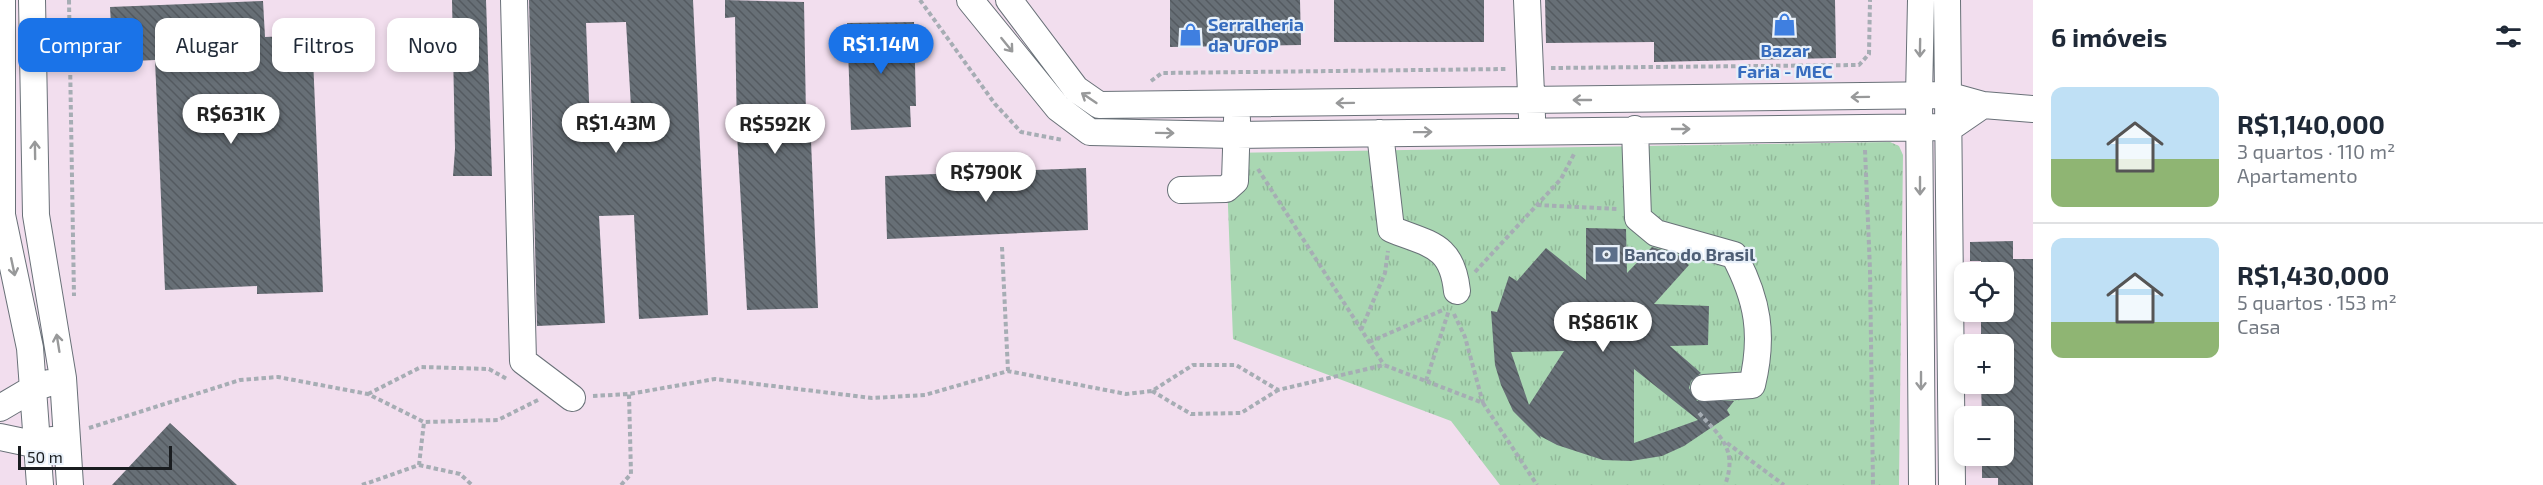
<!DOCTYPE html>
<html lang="pt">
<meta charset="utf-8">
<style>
body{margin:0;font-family:"Exo 2",sans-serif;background:#f6f6f7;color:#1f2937;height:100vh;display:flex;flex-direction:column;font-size:22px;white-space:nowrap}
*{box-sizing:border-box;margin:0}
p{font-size:20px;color:#747a83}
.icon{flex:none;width:33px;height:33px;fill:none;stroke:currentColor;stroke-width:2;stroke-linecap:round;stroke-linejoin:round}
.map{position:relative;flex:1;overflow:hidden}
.details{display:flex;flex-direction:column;background:#fff;width:510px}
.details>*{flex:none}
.top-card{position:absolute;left:18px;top:18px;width:570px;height:54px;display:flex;gap:12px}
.tools{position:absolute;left:1954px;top:262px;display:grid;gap:12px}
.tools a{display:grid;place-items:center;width:60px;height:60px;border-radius:12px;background:#fff;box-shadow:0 3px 9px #0003;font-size:30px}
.scale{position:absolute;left:18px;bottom:15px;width:154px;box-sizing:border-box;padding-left:6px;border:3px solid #191c1f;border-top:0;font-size:16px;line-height:21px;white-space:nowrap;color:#191c1f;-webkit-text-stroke:4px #e8f0f9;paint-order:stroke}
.price{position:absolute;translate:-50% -51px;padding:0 14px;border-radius:21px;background:#fff;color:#222;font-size:20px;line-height:39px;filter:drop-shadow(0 2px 3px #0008)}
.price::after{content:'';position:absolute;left:50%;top:36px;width:18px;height:14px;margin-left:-9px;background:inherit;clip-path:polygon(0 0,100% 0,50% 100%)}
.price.selected{background:#1a73e8;color:#fff}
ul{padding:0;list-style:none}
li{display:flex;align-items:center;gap:18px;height:150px;padding:0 18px}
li+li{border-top:2px solid #e0e1e3}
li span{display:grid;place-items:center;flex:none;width:168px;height:120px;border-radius:12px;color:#555}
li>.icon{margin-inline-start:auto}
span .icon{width:72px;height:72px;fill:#fffc;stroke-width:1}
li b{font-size:26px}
h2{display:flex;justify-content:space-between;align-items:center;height:72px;padding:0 18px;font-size:26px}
.pill{padding:0 21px;border-radius:12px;background:#fff;box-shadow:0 3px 9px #0003;font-size:21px;line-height:54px}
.pill.selected{background:#1a73e8;color:#fff}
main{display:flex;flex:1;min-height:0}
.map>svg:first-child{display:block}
</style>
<main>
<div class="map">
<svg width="2033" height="485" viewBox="0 0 2033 485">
<defs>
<pattern id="grass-tufts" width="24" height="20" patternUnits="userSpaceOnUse" patternTransform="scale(1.5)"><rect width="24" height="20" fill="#a9d7b2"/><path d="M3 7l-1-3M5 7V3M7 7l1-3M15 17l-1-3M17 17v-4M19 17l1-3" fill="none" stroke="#91b899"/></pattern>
<pattern id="building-back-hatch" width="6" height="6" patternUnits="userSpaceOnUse" patternTransform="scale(1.5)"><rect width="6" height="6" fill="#676f76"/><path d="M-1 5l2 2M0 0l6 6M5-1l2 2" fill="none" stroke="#545a60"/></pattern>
</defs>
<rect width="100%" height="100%" fill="#e8f0f9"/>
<path fill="#f2deee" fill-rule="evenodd" d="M0,0H2033V485H0ZM1965,273H2004V312H1965ZM1965,345H2004V384H1965ZM1965,417H2004V456H1965Z"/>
<path fill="url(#grass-tufts)" d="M1890,142L1899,146L1903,155L1899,485H1500L1451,421L1233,339L1226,153Z"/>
<path fill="url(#building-back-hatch)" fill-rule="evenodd" d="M452,0H486L492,176H453L455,149Z
M529,0H693L708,315L639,319L634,215L599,216L605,323L537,326ZM626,22L632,124L590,126L586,23Z
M725,0L804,2L806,117H810L818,308L747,310L737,134L735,17L725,18Z
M1170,0H1300L1301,45L1170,47Z
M1334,0H1484V42H1334Z
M1545,0H1835L1836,58L1654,62V42L1546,43Z
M263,1L265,37L312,35L323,292L257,294V286L165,290L155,60L113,62L110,7Z
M914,22L916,106H910L911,127L851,130L847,23Z
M1086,168L1088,230L887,239L885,176Z
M1586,228L1626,229L1627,273L1652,247L1678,255L1689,265L1654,304L1709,306L1708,345L1670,346L1701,373L1691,381L1689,388L1697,401H1734L1727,410L1730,415L1684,446L1662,456L1631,461L1603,460L1557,445L1540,436L1541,439L1513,411L1501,385L1495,365L1491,311L1497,312L1509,276L1517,281L1546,248L1586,280ZM1564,351L1529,405L1511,352ZM1634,369L1698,420L1634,443Z
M2013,241V259H2033V485H1998V478H1982V456H2004V417H1982L1981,384H2004V345H1981V312H2004V273H1981V261H1970V242Z
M170,423L237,485H112Z"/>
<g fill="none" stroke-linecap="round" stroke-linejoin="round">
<defs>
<path id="minor" d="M2,0V215L30,348L40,485
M32,0L36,215L63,378L70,485
M514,0L523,361L572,398
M970,0L1058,108L1090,132L1236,135L1951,127L1983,105
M1009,0L1076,89L1099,105L1947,95L1983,105L2033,109
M1527,0L1532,117
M1921,0L1919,97L1922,485
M1947,0L1952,485
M1635,129L1638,218L1656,233L1734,255C1758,300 1764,335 1752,385L1704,388
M1380,133L1391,229C1430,245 1452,244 1457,291
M1181,190L1226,189L1235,181L1237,119
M0,408L34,388L49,383
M0,437L38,445L52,440"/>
</defs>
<use href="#minor" stroke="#697178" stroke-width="28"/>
<path stroke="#a6adb4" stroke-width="4" stroke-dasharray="4.5 3" stroke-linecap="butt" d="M69,0L74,296
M920,0L995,104L1021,132L1063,140
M1551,68L1859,65L1869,54L1870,0
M1151,81L1162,73L1507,69
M1865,150L1870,270L1873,485
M1258,169L1384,365
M1537,205L1617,209
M1002,247L1008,371
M1475,272L1561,179L1574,154
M1454,314L1465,337L1483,403
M1361,330L1385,273L1388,251
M1369,342L1445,309
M1426,381L1449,310
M1152,391L1191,414L1241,413L1278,390
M368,394L421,367L489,369L507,379
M593,396L629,394L715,379L872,398L925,395L1008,371L1126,394L1152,391L1193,365H1236L1278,390L1384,365L1483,403L1537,485
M1699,413C1721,437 1738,450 1725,485
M89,428L240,380L278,377L368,394L424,422L498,420L538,400
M1727,443L1784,485
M419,465L460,474L472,485
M362,485L419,465L424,422
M621,485L631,474L629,394"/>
<use href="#minor" stroke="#fff" stroke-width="26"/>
</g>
<defs><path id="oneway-shaft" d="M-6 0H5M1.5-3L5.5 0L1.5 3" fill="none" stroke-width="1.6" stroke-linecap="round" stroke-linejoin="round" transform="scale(1.5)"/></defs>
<g stroke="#98999a">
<use href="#oneway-shaft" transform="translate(1007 45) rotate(51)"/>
<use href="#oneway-shaft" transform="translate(1920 48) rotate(91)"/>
<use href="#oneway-shaft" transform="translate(1860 97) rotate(179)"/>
<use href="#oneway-shaft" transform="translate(1089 98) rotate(-146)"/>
<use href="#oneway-shaft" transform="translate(1582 100) rotate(-180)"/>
<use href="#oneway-shaft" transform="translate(1345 103) rotate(179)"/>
<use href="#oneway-shaft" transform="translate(1681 129)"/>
<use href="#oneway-shaft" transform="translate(1423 132) rotate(-1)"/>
<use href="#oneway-shaft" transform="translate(1165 133) rotate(1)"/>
<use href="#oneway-shaft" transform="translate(35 150) rotate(-91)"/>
<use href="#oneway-shaft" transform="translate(1920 186) rotate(90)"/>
<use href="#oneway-shaft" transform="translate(13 267) rotate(78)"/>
<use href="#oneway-shaft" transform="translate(58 343) rotate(-99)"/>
<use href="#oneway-shaft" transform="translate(1921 381) rotate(90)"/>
</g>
<defs>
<symbol id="shop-bare" viewBox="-9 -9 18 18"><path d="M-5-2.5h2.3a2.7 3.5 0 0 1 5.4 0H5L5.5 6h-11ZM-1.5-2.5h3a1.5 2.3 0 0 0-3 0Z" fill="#3f7fe0" stroke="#e8f0f9" stroke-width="2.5" paint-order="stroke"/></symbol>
<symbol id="bank-bare" viewBox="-9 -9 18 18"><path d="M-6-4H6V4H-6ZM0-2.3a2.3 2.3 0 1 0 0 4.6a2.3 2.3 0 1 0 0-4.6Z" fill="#5c6f8a" stroke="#e8f0f9" stroke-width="2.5" paint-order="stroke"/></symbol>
</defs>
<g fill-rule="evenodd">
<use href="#shop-bare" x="1768" y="8" width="33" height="33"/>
<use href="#shop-bare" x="1174" y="18" width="33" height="33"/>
<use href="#bank-bare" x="1590" y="238" width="33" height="33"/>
</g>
<g text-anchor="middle" stroke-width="4.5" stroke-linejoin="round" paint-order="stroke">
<g font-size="18" font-weight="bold" fill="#366cbe" stroke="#e8f0f9" text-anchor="start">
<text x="1208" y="31">Serralheria<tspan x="1208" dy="21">da UFOP</tspan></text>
<text x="1785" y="57" text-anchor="middle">Bazar<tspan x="1785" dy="21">Faria - MEC</tspan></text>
</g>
<g font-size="18" font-weight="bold" fill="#4e5e75" stroke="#e8f0f9" text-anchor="start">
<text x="1624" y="261">Banco do Brasil</text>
</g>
</g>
</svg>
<div class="tools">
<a><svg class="icon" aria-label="locate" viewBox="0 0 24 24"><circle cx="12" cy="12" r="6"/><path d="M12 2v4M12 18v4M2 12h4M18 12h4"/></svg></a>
<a>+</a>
<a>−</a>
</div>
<div class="scale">50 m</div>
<b class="price selected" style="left:881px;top:75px">R$1.14M</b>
<b class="price" style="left:231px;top:145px">R$631K</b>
<b class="price" style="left:616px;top:154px">R$1.43M</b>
<b class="price" style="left:775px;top:155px">R$592K</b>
<b class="price" style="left:986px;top:203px">R$790K</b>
<b class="price" style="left:1603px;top:353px">R$861K</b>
<div class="top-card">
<a class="pill selected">Comprar</a>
<a class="pill">Alugar</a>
<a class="pill">Filtros</a>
<a class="pill">Novo</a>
</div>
</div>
<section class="details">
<h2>6 imóveis<svg class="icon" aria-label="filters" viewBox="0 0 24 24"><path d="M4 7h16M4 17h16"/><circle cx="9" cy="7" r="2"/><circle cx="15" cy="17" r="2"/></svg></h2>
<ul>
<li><span style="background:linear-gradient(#bfe0f5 60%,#8fb573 0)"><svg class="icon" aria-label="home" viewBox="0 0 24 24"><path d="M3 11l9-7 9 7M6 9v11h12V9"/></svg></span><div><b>R$1,140,000</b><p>3 quartos · 110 m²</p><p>Apartamento</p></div></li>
<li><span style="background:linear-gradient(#bfe0f5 70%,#8fb573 0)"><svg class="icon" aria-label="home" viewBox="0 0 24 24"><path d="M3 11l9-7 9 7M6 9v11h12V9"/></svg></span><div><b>R$1,430,000</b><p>5 quartos · 153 m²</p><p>Casa</p></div></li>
</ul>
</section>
</main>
